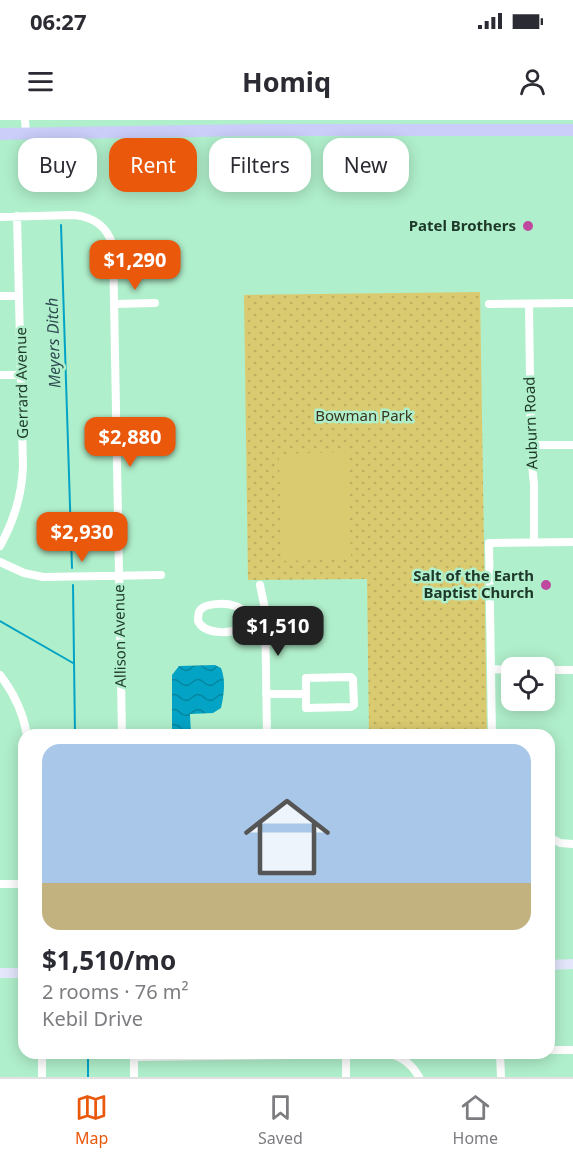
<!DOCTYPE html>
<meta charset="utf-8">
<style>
body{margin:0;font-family:"Noto Sans",sans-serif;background:#f7f7f7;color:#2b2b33;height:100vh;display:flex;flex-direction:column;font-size:22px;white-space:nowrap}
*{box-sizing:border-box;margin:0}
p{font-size:20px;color:#7c7c81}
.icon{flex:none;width:33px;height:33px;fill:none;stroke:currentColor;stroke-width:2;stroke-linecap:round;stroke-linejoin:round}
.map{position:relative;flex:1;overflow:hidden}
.panel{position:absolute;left:18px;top:609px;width:537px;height:330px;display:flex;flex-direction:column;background:#fff;border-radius:18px;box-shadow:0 3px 15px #0003}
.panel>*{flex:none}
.top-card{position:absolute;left:18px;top:18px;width:537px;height:54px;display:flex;gap:12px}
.controls{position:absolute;left:501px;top:537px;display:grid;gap:12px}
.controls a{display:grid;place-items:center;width:54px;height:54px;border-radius:12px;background:#fff;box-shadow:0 3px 15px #0003;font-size:30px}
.price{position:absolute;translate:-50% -51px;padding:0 14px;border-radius:12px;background:#ea580c;color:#fff;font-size:20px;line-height:39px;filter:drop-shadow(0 2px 3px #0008)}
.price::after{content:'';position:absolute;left:50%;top:36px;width:18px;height:14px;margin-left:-9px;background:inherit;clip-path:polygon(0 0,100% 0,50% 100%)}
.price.current{background:#222;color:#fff}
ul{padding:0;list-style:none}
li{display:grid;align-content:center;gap:12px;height:318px;padding:0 24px}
li span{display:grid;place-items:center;height:186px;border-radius:18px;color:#555}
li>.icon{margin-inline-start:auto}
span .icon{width:108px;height:108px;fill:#fffc;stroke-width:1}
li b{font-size:26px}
.pill{padding:0 21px;border-radius:18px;background:#fff;box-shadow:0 3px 15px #0003;font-size:21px;line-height:54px}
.pill.current{background:#ea580c;color:#fff}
.status{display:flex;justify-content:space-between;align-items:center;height:42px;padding:0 30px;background:#fff;direction:ltr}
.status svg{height:16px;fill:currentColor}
header{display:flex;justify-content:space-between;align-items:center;height:78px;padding:0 24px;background:#fff;font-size:27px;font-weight:700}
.tabs{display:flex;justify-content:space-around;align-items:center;height:84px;border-top:2px solid #e1e1e2;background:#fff;font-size:16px;color:#7c7c81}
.tabs a{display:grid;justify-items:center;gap:3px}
.tabs .current{color:#ea580c}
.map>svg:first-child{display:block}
</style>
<div class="status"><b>06:27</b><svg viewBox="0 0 49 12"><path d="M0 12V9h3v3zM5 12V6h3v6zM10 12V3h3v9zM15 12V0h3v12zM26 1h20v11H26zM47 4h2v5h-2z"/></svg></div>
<header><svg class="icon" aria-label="menu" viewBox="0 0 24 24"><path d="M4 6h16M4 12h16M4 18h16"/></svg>Homiq<svg class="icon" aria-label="person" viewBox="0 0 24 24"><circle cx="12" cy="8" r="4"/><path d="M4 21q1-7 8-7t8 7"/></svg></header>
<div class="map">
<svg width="573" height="957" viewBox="0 0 573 957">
<defs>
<pattern id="grass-dots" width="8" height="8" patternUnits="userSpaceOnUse" patternTransform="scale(1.5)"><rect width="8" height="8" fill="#dbcb70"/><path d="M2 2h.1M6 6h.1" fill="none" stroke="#bcaf61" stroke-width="1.8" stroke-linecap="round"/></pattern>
<pattern id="water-waves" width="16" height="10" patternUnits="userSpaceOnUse" patternTransform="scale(1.5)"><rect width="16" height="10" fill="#03a3c5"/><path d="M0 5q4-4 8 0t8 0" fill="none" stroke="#0486a0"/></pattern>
</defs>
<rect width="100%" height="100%" fill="#b0efcb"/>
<path fill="url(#grass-dots)" d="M480,172L487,615H369L367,459L248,460L244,175Z"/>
<path fill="#dbcb70" d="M348,332L351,439L281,441L279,334Z"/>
<path fill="url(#water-waves)" d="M215,545L221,548C226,560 224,575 221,588L213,593L190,594L191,615H172V555L179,546Z"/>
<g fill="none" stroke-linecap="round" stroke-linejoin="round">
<path stroke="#03a3c5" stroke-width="2" d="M61,105L72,448
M73,465L75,615
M0,501L73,543
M88,957V933"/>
<path stroke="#fff" stroke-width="8" d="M25,0L26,14
M0,97L74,95C94,97 107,106 113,126L122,615
M0,176H19
M114,184L155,183
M489,184L573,183
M529,184L531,334L534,365V422
M0,255H21
M530,325H573
M0,426C14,401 22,374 23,346L17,96
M0,442L24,453L43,457L161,455
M260,465L265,489L267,615
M250,497C248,502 245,507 240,509C228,514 204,514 198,501C198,498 198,495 199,492C203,482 227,483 235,486C241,487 246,493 250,497L265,496
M491,549L512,550
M544,550H573
M0,555C14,573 23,592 27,615
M266,574H306V558L351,557L353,559L354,585L351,587L306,588V574
M492,615L489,423L573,422
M549,717L560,723L573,724
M0,764H24
M549,930H573
M42,933V957
M346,933V957
M500,933L501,957
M134,935V957
M134,937L390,934C403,938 412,944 419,957"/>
<path stroke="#e4e6fc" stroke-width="10" d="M549,845L573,844
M0,853H24"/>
<path stroke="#cacef8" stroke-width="12" d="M0,14L263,10H573"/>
</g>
<g fill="#bf499f" stroke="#b0efcb" stroke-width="2">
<circle cx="528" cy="106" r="6"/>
<circle cx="546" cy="465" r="6"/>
</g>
<g text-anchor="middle" stroke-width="5" stroke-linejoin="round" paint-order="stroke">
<g font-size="15" font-weight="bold" fill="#1d3729" stroke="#b0efcb" text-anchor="end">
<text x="516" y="111">Patel Brothers</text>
<text x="534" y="461">Salt of the Earth<tspan x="534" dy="17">Baptist Church</tspan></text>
</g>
<g font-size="15" fill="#1d3729" stroke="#b0efcb">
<text transform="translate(22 263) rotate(-91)" y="5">Gerrard Avenue</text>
<text transform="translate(531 303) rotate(-92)" y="5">Auburn Road</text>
<text transform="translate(120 516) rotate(-91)" y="5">Allison Avenue</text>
</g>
<g font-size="15" fill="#38341f" stroke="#b0efcb">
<text x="364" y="301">Bowman Park</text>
</g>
<g font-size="16" font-style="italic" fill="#2d4850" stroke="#b0efcb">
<text transform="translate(53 223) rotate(-92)" y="6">Meyers Ditch</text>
</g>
</g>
</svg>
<div class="controls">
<a><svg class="icon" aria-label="locate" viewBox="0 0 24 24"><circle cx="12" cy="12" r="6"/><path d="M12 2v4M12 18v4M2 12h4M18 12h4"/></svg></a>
</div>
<b class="price" style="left:135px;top:171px">$1,290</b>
<b class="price" style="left:130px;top:348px">$2,880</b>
<b class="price" style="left:82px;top:443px">$2,930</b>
<b class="price current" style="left:278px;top:537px">$1,510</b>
<div class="top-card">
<a class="pill">Buy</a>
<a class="pill current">Rent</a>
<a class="pill">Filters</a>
<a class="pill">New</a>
</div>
<section class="panel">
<ul>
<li><span style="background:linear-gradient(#a9c7e8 75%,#c2b280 0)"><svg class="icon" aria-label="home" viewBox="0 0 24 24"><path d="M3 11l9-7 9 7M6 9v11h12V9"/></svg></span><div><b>$1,510/mo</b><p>2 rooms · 76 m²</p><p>Kebil Drive</p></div></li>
</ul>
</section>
</div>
<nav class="tabs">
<a class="current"><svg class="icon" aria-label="map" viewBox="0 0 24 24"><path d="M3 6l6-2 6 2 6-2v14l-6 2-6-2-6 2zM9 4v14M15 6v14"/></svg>Map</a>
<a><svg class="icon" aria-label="saved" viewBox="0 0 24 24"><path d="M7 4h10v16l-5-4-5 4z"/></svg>Saved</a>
<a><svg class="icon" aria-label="home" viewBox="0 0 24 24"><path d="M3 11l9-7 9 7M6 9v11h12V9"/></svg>Home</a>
</nav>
